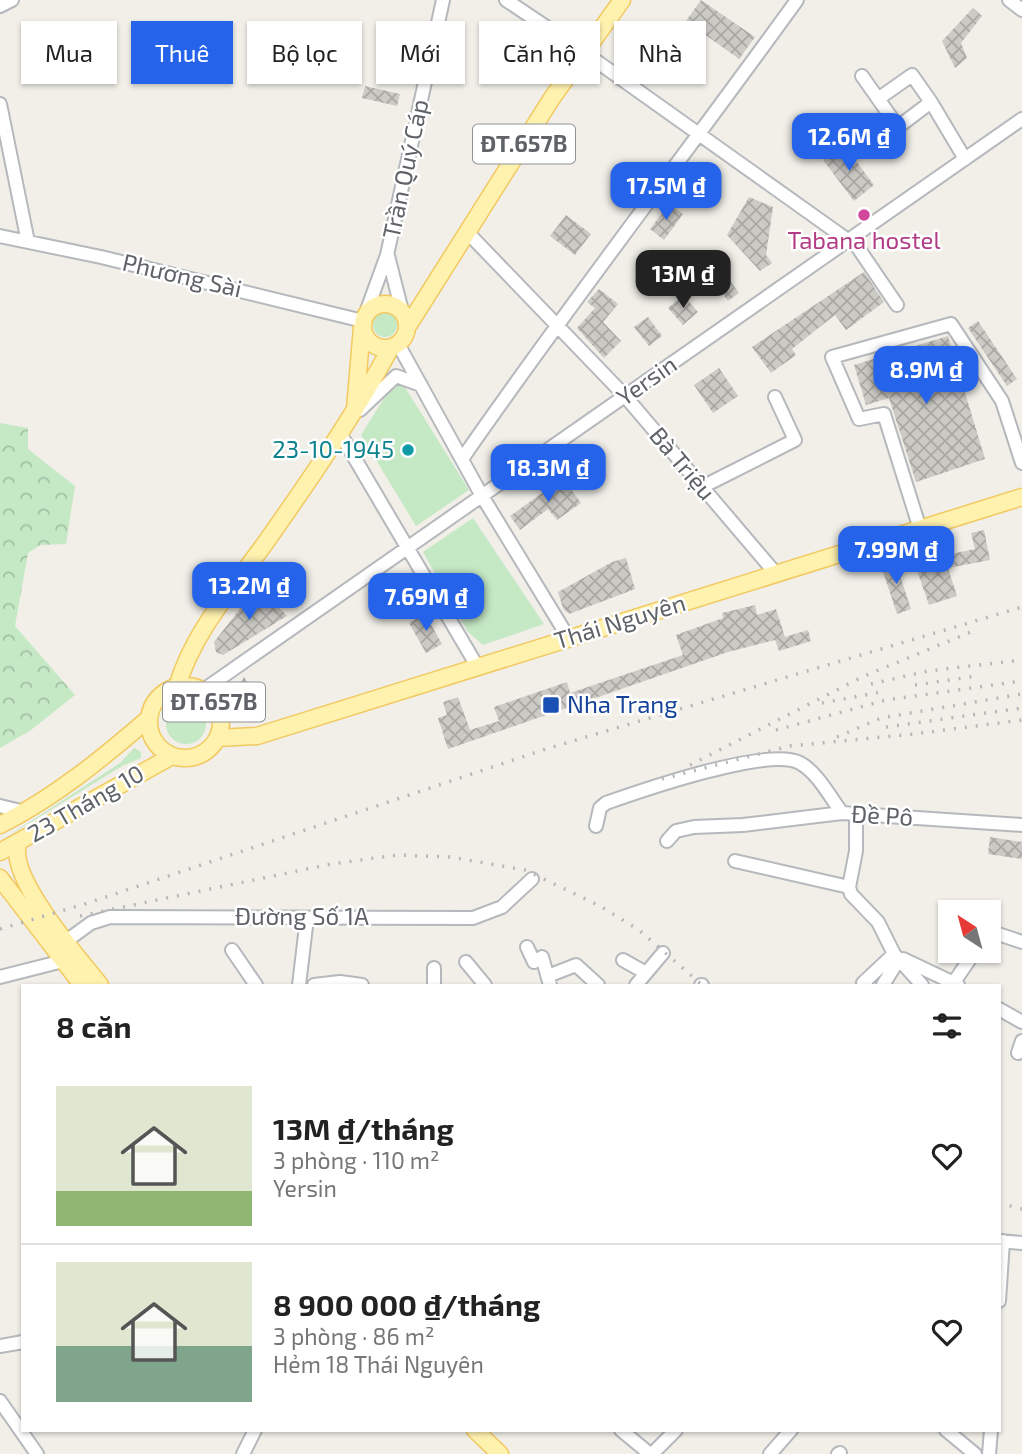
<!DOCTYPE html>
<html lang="vi">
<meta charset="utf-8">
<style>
body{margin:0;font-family:"Exo 2",sans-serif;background:#f2f2f2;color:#222;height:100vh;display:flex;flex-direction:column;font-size:26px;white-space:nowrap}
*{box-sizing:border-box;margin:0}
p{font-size:23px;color:#767676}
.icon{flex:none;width:38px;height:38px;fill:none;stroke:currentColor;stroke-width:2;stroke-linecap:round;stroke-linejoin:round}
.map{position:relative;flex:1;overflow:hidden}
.drawer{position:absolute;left:21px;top:984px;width:980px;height:448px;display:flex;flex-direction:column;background:#fff;border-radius:0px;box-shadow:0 2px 5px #0004}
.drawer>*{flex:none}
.hud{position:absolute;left:21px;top:21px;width:980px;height:63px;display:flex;gap:14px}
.needle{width:46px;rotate:324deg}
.controls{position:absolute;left:938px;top:900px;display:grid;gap:14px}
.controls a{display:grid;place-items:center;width:63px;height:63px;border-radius:0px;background:#fff;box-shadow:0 2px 5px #0004;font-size:35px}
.price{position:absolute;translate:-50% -60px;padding:0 16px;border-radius:14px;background:#2563eb;color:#fff;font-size:23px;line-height:46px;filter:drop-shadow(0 2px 4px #0008)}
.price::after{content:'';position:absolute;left:50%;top:42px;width:21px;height:16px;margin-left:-10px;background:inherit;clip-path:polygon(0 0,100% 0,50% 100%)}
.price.selected{background:#222;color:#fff}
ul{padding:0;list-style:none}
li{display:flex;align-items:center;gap:21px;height:175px;padding:0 35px}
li+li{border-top:2px solid #e0e0e0}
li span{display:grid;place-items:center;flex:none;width:196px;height:140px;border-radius:0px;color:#555}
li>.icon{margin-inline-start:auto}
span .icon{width:84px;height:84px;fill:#fffc;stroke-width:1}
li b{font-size:30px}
h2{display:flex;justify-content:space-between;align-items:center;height:84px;padding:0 35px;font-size:30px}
.pill{padding:0 24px;border-radius:0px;background:#fff;box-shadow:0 2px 5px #0004;font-size:24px;line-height:63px}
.pill.selected{background:#2563eb;color:#fff}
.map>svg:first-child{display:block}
</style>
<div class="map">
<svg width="1022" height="1454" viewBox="0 0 1022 1454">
<defs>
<pattern id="forest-crowns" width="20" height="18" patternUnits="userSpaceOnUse" patternTransform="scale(1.75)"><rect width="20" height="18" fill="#c5e8c5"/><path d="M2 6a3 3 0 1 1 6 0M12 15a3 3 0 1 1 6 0" fill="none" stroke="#a3c0a4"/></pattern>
<pattern id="building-cross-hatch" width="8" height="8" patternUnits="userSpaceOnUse" patternTransform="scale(1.75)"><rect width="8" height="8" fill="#cccac5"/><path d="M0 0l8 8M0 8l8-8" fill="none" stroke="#a9a8a4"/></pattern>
</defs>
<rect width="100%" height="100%" fill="#f1efe8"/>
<path fill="#c5e8c5" d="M373 325a12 12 0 1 1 24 0a12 12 0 1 1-24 0Z
M398,376L469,490L416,526L361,435Z
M473,518L544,624L483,645L468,632L423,552Z
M166 724a20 20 0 1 1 40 0a20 20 0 1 1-40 0Z
M134,748L141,752V758L122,766L2,840L120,763Z"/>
<path fill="url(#forest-crowns)" d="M0,423L28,428V449L75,486L66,544L40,545L28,553L15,626L75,695L31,730L0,748Z"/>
<path fill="url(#building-cross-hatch)" d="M701,0L755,37L739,59L686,21Z
M973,8L982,16L961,43L967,58L955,68L942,41Z
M365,86L400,94L397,106L362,98Z
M844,145L874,185L854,201L823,160Z
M749,197L773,207L766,255L772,263L760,271L727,235Z
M669,204L683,214L664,240L650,229Z
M566,215L591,234L575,255L550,236Z
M714,259L739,293L728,301L703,267Z
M864,272L884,302L846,330L835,315L792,349L796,355L771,373L752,347Z
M599,289L618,304L603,322L621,341L604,358L577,328L595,308L587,302Z
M683,295L698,312L683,325L668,308Z
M648,317L662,336L649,346L634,327Z
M978,321L1017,379L1007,386L968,328Z
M948,336L985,459L916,482L889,398L866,405L854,365Z
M719,368L738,396L713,413L694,385Z
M563,478L581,503L557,520L548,509L520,530L510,516Z
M984,530L990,560L948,568L957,596L929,605L911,553L937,545L941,556L975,549L971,533Z
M626,558L635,589L569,614L563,608L558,592L612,562Z
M894,558L911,609L897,614L880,562Z
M258,586L287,616L223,655L216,652L214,642Z
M755,605L757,615L776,609L785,637L808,630L811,641L779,651L775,640L728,652L448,749L438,718L447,715L443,702L458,697L470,730L499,721L494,707L567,682L570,693L683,655L676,635L723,618L722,613Z
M425,614L442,644L426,653L409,623Z
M244,677L265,713L255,715L239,709L234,693Z
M990,837L1022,842V859L988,854Z"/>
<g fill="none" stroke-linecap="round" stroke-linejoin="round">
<defs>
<path id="minor" d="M506,0L585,53L849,241
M1009,0L1022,10
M0,6L12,0
M862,76L898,127L931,102L965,159
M878,99L912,75L931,102
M0,104L28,242
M469,234L625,396L777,575
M0,236L101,257L363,321L387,255L443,0
M852,239L897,305
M388,256L402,311
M398,344L482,496L568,637
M360,410L396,376L421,385
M341,435L477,666
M462,459C570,303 686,154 797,0
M702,487L795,440L775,397
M920,529L884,414L859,419L832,357L951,324L1002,401L1022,463
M202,691L1022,119
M0,806L25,812
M856,814V851L849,887L851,894L878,922L894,954L922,985
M596,826L600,808L606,803C643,790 770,746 800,763C818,773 830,797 842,813
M667,841L676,831L694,827L743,825L842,813L1022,825
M735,861L849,887
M989,931L1022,942
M58,947L91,923L110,917L473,918L502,907L532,879
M527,947L534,962L542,957L550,985
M232,950L256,985
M903,959L958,985
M623,960L646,973
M466,962L485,985
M548,976L576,965L598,985
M0,977L63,961
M299,985L307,918
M314,985L340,982L362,985
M434,985V968
M636,985L663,953
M701,985H702
M866,985L863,983L894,954
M883,985L894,967V954
M952,985L976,950
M999,1009L1022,1022
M1018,1053L1022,1041
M999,1241L1022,1243
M999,1301L1003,1241
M0,1346L23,1342
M0,1401L37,1454
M621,1430L650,1454
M946,1430L975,1454
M243,1454L255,1430
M652,1454L676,1430
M770,1454L791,1430
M838,1454L840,1453
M989,1454L991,1430"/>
<path id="major" d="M363 326a22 22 0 1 1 44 0a22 22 0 1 1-44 0Z
M408,326L552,98L622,0
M355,409L362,327
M149 722a36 36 0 1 1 72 0a36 36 0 1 1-72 0Z
M177,687C193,632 233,588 266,542C311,478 354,416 391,347
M217,738L257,736L1022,497
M0,825C55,797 103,758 149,718
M18,844C8,878 78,957 100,985
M0,852L172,756
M0,878L82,985
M475,1430L500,1454"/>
</defs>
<use href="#minor" stroke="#b5b8bc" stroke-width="16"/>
<use href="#major" stroke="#f2c960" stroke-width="19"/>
<use href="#minor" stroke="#fff" stroke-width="12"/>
<use href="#major" stroke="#fff2af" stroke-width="16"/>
<path stroke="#b6b7b8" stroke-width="3.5" stroke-dasharray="2 9" stroke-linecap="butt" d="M871,684L928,671L1022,660
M915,685L977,676
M822,703L881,692
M886,727L1022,708
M776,730L886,700L1022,681
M837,737L881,718L1022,694
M690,765L862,677L978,629
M662,779L790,746L914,734L1022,720
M80,916L331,864L398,855L450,857L525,870L600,906L639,930L702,985
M0,929L88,903L546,749L1022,607
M999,1203L1022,1209"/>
</g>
<circle fill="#d1479c" stroke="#fff" stroke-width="2.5" cx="864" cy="215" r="7"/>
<circle fill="#0f9aa8" stroke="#fff" stroke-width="2.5" cx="408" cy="450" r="7"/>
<rect fill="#1a4fb4" stroke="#fff" stroke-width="2.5" x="542" y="696" width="18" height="18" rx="3.5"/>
<g text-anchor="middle" stroke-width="5" stroke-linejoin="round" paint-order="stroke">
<g fill="#fff" stroke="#8f9295" stroke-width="2">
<rect x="473" y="124.5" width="102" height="39" rx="5"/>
<rect x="163" y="682.5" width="102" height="39" rx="5"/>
</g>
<g font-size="23" font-weight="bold" fill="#5f6368">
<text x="524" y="152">ĐT.657B</text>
<text x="214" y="710">ĐT.657B</text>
</g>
<g font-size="24" fill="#5f6368" stroke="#fff">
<text transform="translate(406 169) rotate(-78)" y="8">Trần Quý Cáp</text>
<text transform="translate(182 276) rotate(13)" y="8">Phương Sài</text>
<text transform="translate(647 381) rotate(-35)" y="8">Yersin</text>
<text transform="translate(682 464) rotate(50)" y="8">Bà Triệu</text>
<text transform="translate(620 622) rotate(-17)" y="8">Thái Nguyên</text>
<text transform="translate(86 804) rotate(-30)" y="8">23 Tháng 10</text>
<text transform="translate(882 816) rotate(3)" y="8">Đề Pô</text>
<text x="302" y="925">Đường Số 1A</text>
</g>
<g font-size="24" fill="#b23c85" stroke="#fff">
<text x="864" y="249">Tabana hostel</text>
</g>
<g font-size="24" fill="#0d838f" stroke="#fff" text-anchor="end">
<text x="394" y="458">23-10-1945</text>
</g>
<g font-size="24" fill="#164399" stroke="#fff" text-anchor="start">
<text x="567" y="713">Nha Trang</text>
</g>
</g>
</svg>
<div class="controls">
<a><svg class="needle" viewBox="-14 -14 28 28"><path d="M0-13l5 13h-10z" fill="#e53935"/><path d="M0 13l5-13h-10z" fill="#767676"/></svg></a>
</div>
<b class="price" style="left:849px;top:173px">12.6M ₫</b>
<b class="price" style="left:666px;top:222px">17.5M ₫</b>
<b class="price selected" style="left:683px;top:310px">13M ₫</b>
<b class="price" style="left:926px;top:406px">8.9M ₫</b>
<b class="price" style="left:548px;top:504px">18.3M ₫</b>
<b class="price" style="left:896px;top:586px">7.99M ₫</b>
<b class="price" style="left:249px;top:622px">13.2M ₫</b>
<b class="price" style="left:426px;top:633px">7.69M ₫</b>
<div class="hud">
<a class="pill">Mua</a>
<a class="pill selected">Thuê</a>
<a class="pill">Bộ lọc</a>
<a class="pill">Mới</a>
<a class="pill">Căn hộ</a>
<a class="pill">Nhà</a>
</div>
<section class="drawer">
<h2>8 căn<svg class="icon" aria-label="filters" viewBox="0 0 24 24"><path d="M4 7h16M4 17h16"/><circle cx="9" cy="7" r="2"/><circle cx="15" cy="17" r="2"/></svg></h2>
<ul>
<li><span style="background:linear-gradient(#dfe7d0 75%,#8fb573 0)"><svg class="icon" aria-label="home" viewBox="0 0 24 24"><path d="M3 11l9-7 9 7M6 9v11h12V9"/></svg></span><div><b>13M ₫/tháng</b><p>3 phòng · 110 m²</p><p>Yersin</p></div><svg class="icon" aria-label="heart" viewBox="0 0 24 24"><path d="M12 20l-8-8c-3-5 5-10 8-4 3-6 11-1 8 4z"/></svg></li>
<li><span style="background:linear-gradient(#dfe7d0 60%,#7fa58c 0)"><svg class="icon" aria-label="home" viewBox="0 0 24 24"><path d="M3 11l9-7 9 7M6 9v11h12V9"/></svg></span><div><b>8 900 000 ₫/tháng</b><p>3 phòng · 86 m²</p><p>Hẻm 18 Thái Nguyên</p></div><svg class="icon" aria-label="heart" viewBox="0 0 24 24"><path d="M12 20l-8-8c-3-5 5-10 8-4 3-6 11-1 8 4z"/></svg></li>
</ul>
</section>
</div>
